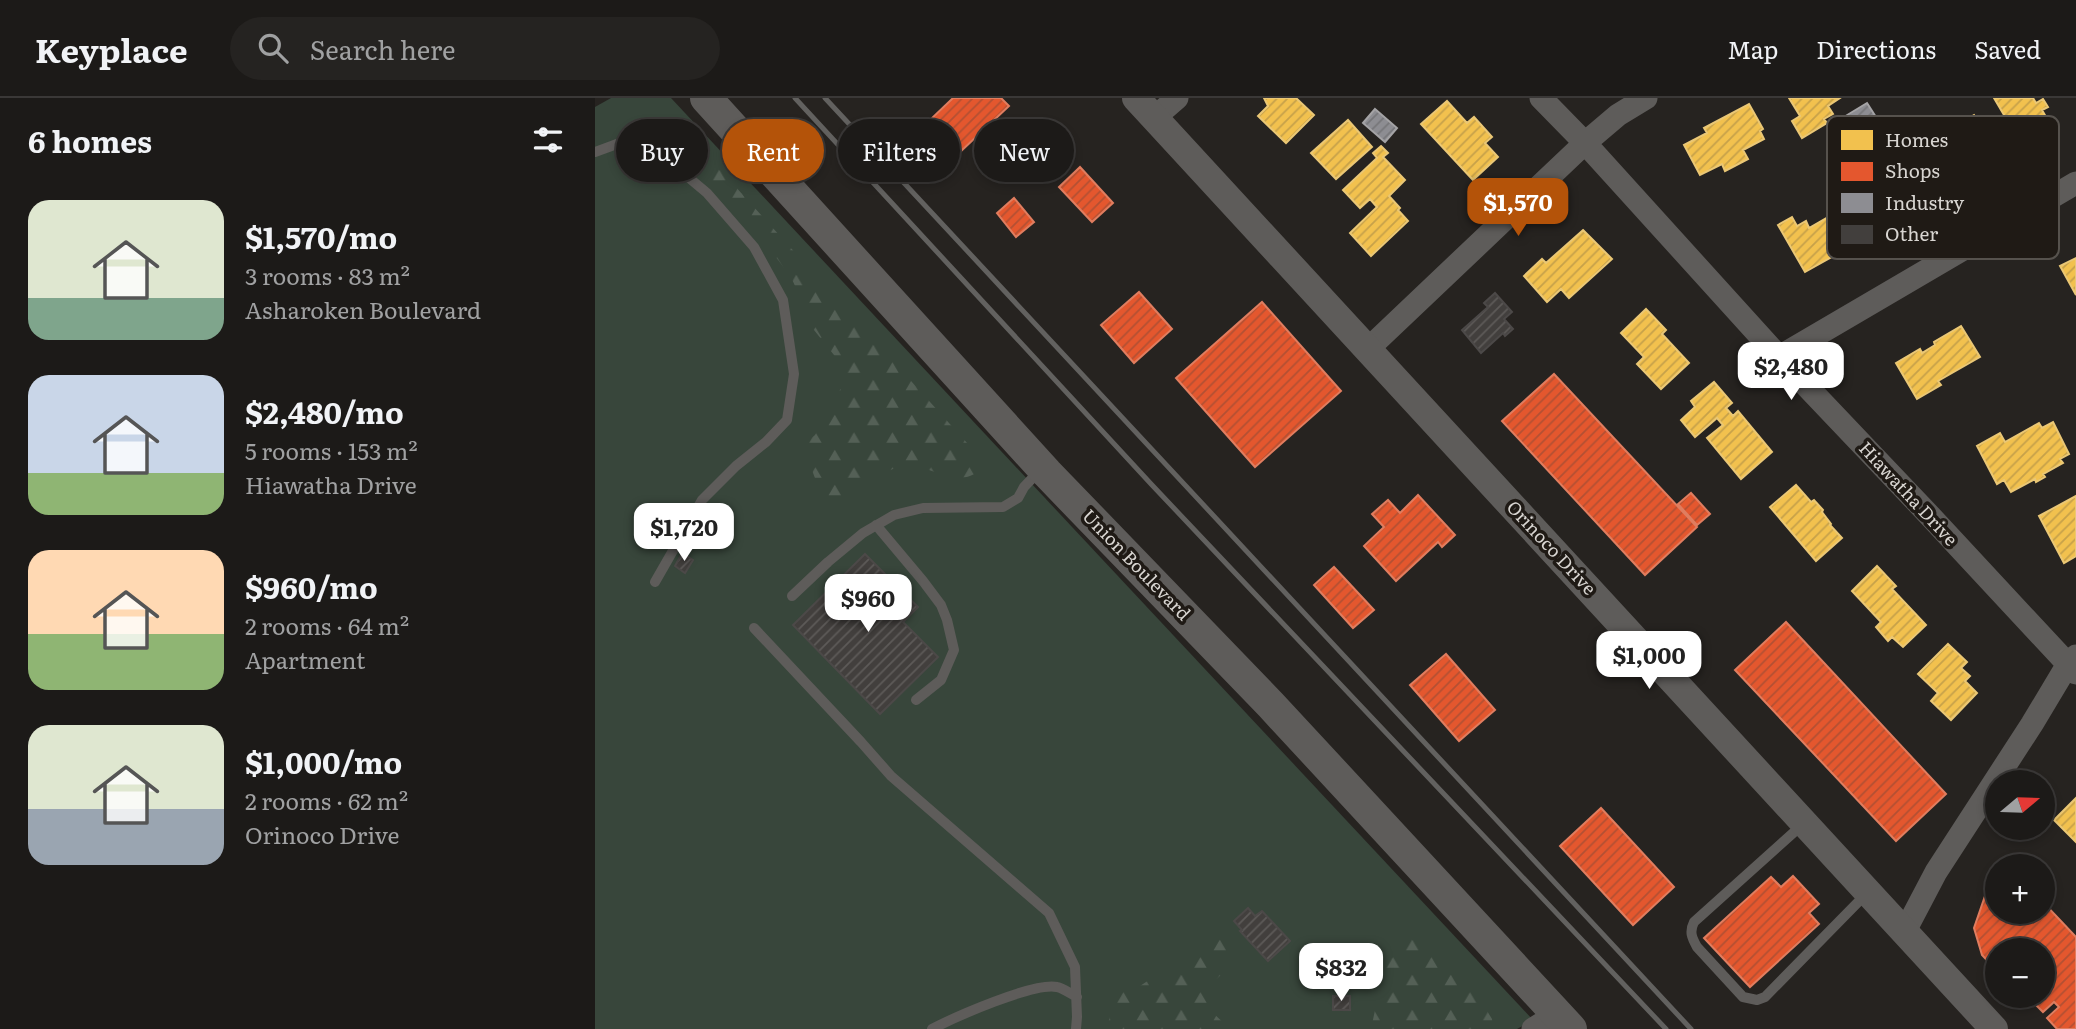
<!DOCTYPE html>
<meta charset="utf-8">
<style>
body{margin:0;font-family:Literata,serif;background:#252321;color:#f1f3f6;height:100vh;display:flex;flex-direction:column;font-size:26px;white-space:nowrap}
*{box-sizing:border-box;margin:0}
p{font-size:23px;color:#a0a1a2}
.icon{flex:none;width:38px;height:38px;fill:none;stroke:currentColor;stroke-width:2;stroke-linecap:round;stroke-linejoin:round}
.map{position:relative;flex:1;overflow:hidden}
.panel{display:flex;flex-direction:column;background:#1c1a18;width:595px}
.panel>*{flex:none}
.top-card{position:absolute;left:21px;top:21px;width:665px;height:63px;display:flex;gap:14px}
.needle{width:46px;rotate:71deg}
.tools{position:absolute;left:1390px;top:672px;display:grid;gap:14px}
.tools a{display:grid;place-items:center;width:70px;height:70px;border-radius:50%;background:#1c1a18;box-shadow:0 4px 10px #0003,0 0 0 2px #3a3837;font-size:35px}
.price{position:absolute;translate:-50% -60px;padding:0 16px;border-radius:14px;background:#fff;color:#222;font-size:23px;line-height:46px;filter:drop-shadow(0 2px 4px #0008)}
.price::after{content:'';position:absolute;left:50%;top:42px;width:21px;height:16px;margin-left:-10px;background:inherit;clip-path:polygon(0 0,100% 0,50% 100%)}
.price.on{background:#b45309;color:#fff}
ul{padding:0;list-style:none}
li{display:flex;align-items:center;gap:21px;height:175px;padding:0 28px}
li span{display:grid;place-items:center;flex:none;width:196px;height:140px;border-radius:21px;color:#555}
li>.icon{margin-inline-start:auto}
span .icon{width:84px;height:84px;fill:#fffc;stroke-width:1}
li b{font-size:30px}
h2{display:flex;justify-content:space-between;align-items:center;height:84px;padding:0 28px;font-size:30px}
.pill{padding:0 24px;border-radius:32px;background:#1c1a18;box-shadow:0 4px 10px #0003,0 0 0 2px #3a3837;font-size:24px;line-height:63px}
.pill.on{background:#b45309;color:#fff}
header{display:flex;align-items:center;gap:42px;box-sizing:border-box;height:98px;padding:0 35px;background:#1c1a18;border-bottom:2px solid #3a3837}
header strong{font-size:33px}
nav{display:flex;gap:38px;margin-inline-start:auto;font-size:24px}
.search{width:490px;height:63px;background:#252321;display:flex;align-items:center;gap:18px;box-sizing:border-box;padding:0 24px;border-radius:38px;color:#a0a1a2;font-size:26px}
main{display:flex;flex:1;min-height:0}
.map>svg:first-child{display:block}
</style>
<header>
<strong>Keyplace</strong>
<div class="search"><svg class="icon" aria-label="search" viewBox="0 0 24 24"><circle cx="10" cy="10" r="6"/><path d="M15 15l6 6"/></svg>Search here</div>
<nav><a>Map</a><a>Directions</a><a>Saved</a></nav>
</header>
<main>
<section class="panel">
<h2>6 homes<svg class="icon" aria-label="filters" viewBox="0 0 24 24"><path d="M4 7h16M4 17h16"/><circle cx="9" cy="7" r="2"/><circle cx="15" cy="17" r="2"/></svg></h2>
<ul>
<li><span style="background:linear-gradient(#dfe7d0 70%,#7fa58c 0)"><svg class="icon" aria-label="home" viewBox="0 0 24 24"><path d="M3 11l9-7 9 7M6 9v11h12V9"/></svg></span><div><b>$1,570/mo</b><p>3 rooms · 83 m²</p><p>Asharoken Boulevard</p></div></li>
<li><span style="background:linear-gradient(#c9d6e8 70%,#8fb573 0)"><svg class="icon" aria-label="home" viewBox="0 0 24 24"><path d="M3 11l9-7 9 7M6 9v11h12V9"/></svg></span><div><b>$2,480/mo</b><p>5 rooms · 153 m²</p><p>Hiawatha Drive</p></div></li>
<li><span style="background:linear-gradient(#ffd9b3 60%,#8fb573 0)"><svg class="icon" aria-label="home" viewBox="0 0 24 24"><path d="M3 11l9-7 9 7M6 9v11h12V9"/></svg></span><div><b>$960/mo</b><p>2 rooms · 64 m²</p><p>Apartment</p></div></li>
<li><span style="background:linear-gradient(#dfe7d0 60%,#9aa5b1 0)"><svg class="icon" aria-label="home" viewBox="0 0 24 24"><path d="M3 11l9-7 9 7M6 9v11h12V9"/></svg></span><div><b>$1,000/mo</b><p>2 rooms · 62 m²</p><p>Orinoco Drive</p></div></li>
</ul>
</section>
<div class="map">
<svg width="1481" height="931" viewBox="0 0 1481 931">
<defs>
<pattern id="forest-firs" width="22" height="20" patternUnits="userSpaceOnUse" patternTransform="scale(1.75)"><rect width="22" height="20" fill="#38463b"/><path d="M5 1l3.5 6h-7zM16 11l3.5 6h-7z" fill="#546056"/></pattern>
<pattern id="homes-hatch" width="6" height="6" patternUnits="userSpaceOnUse" patternTransform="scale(1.75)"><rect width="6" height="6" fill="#f2c14e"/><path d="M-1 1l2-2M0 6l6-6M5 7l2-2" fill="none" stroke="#c6a14a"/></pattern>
<pattern id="shops-hatch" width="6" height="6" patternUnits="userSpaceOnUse" patternTransform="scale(1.75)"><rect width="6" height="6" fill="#e4572e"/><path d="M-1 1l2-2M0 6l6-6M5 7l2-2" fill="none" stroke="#b35033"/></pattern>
<pattern id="industry-hatch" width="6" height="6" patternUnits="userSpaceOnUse" patternTransform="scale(1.75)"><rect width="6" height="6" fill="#8d8d92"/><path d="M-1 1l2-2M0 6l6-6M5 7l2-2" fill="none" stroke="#767679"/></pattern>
<pattern id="building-hatch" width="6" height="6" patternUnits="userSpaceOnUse" patternTransform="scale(1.75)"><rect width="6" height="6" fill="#423f3d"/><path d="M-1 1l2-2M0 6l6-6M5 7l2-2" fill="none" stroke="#5d5a58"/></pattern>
</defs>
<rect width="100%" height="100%" fill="#262320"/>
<path fill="#38463b" d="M16,0H76L938,922L922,931H0V9Z"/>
<path fill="url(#forest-firs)" d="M111,56L382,356L387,371C360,393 339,366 310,368C295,369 278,382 267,391C261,395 257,402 251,406C247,409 241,409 236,410L227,399L211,356L214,342L220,337L227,325L233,306L249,287L250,278L239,257L211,222L205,199L196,179L158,129L107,79L104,58Z
M823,832L881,895L897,921L898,931H776L789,870L805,840Z
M617,838L636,839L642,858L630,873L610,892L617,914L635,931H512L520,894L542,890L557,880L576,873Z"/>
<path fill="url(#homes-hatch)" stroke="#eac775" stroke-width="2" d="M701,0L719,17L691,45L663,18L673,8L669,0Z
M1194,0H1245L1233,8L1238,16L1229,21L1232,25L1207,40L1197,23L1205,18Z
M1399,0H1438L1441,5L1448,1L1453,9L1447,12L1455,26L1425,44Z
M852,3L872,25L879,19L897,39L890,45L903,59L878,82L826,26Z
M1154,6L1168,31L1165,33L1169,41L1148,52L1153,61L1130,73L1127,66L1105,77L1089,47L1112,35L1109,30Z
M1379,17L1388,30L1391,28L1415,68L1379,90L1360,58L1367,54L1364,49L1369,46L1359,29Z
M753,22L777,49L741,81L716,55Z
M786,48L793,55L788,59L810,82L794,98L805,110L803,112L813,123L776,158L755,135L782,109L775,101L765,110L748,92L782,60L778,55Z
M1240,115L1257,144L1240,154L1242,156L1210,174L1183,127L1197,119L1202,128L1211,123L1214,130Z
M988,132L1017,161L974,200L966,191L952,204L929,178L947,161L951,165Z
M1481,160V197L1465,168Z
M1051,211L1071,232L1067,236L1094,265L1066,291L1042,266L1049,259L1026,235Z
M1366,228L1385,259L1343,283L1346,287L1322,301L1301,265L1325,251L1327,255L1340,247L1339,244Z
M1119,284L1137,305L1131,310L1138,318L1143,313L1177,354L1146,381L1112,340L1128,327L1122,320L1100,339L1086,322L1100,309L1096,303Z
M1458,324L1474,356L1465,361L1468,365L1448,376L1450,379L1441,384L1440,381L1416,394L1409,382L1402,386L1382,348L1405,335L1410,344L1444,325L1447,330Z
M1201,387L1216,404L1219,402L1228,412L1227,414L1236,426L1235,427L1247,440L1221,463L1175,409Z
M1481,398V458L1469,465L1444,418Z
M1282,468L1301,488L1297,491L1331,527L1308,549L1297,539L1293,543L1281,529L1286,524L1257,493Z
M1353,546L1372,564L1366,570L1375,578L1370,583L1382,595L1356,622L1336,603L1343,595L1323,576Z
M1481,700V744L1459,722Z"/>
<path fill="url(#shops-hatch)" stroke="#e07d5f" stroke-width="2" d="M358,0H406L414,8L365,54L335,22Z
M485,69L518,105L497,124L464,89Z
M419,100L439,124L421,139L402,115Z
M544,194L577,231L539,265L506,227Z
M667,204L746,293L660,369L581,280Z
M959,276L1102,429L1050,477L907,323Z
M1096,395L1115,416L1102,427L1083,406Z
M823,397L860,437L847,449L843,444L801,483L769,448L789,429L777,416L793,402L805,415Z
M739,469L779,512L758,530L719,487Z
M1191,524L1351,696L1301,743L1140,572Z
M851,556L900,612L864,643L815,587Z
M1006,710L1079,789L1038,827L965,748Z
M1198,778L1224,806L1214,815L1224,826L1155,889L1109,840L1176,779L1186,789Z
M1402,793V814H1447V803L1481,839V931H1462L1452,920L1464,909L1459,904L1448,914L1432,898H1447V852H1402V873L1387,857L1379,830L1390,798H1399Z"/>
<path fill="url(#industry-hatch)" stroke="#a4a3a5" stroke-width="2" d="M1272,5L1286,27L1263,41L1249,19Z
M780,11L802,30L790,44L768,25Z"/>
<path fill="url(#building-hatch)" stroke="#4c4948" stroke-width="2" d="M900,195L917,214L909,221L918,231L910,238L908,235L886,255L867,232L893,209L889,205Z
M87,455L98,462L90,475L80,468Z
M270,456L323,509L308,524L343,559L285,616L198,527Z
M653,810L660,818L667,813L695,843L673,863L645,833L647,832L639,823Z
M738,898H755V912H738Z"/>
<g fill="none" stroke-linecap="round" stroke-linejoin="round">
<path stroke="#5e5c5a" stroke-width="10" d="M0,54L30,43L68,58L112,95L159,149L188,202L199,276L192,322L171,344L141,368L107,402L60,484
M281,427L328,483L346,507L352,522L359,552L346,582L321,602
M197,498L233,464L268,435L299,417L328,410L408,409L423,400L429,389L446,371
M159,530L266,644L296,678L454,815L480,869L482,919L481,931
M1207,727L1099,824C1094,834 1097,840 1102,849L1148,899L1162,902L1170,899L1273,794
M337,931C360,919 439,884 462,889C468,890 476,896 482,899"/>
<path stroke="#5e5c5a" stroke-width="23" d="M946,0L990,45L1184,259L1336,419L1481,575
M559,20L582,0
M773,251L990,45L1023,17L1051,0
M1184,259L1481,85
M1310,833L1341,774L1437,626L1473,566L1481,558
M938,931L962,916"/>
<path stroke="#5e5c5a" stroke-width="28" d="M541,0L1399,931"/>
<path stroke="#5e5c5a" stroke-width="32" d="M111,0L452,375L676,607L976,931"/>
<path stroke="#62615f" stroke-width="5" d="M200,0L557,387L1071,931
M230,0L1096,931"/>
</g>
<g text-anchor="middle" stroke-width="7" stroke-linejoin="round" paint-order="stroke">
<g font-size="18" fill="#d8d5d1" stroke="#1f1a15">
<text transform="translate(1313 396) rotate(47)" y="6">Hiawatha Drive</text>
<text transform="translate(956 450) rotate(47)" y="6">Orinoco Drive</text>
<text transform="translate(541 467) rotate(46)" y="6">Union Boulevard</text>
</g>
</g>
<rect x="1232" y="18" width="232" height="143" rx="10" fill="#1f1a15" stroke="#56524d" stroke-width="2"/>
<rect x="1246" y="32" width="32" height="20" fill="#f2c14e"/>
<rect x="1246" y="64" width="32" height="19" fill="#e4572e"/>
<rect x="1246" y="95" width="32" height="20" fill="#8d8d92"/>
<rect x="1246" y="127" width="32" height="19" fill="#423f3d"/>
<g font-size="19" fill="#d8d5d1">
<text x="1290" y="49">Homes</text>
<text x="1290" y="80">Shops</text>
<text x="1290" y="112">Industry</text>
<text x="1290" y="143">Other</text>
</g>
</svg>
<div class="tools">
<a><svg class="needle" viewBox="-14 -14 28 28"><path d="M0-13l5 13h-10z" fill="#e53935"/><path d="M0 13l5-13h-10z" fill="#a0a1a2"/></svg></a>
<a>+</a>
<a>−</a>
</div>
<b class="price on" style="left:923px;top:140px">$1,570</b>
<b class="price" style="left:1196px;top:304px">$2,480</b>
<b class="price" style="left:89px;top:465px">$1,720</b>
<b class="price" style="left:273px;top:536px">$960</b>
<b class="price" style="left:1054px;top:593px">$1,000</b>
<b class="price" style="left:746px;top:905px">$832</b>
<div class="top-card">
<a class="pill">Buy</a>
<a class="pill on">Rent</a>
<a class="pill">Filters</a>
<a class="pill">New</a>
</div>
</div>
</main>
